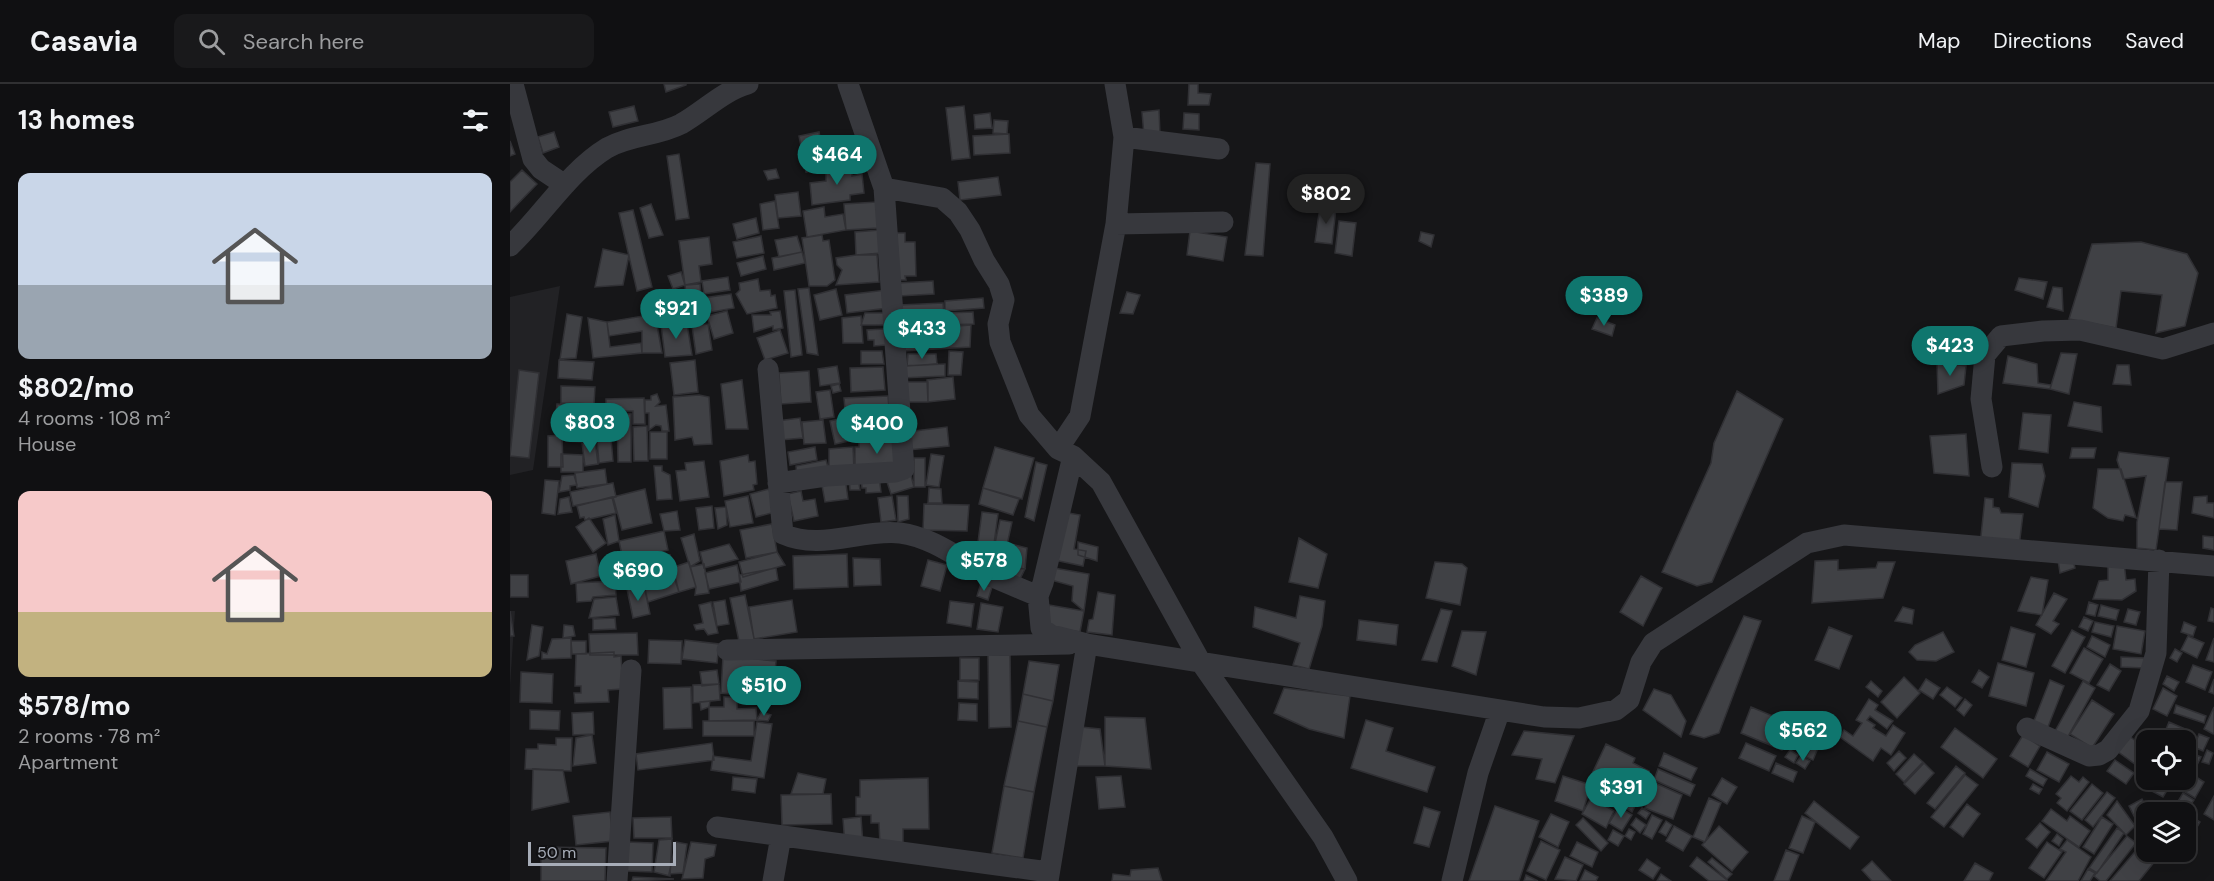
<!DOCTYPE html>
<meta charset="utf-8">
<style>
body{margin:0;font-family:"DM Sans",sans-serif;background:#19191b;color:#f1f3f6;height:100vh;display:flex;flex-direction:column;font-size:22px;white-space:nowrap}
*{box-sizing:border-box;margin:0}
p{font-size:20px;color:#9c9d9f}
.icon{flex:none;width:33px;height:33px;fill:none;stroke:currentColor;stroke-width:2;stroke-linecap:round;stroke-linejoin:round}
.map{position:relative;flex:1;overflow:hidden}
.sheet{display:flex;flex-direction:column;background:#101012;width:510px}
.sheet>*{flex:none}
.buttons{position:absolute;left:1626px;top:646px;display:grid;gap:12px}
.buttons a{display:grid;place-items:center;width:60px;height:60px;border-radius:12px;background:#101012;box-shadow:0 6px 24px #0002,0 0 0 2px #303032;font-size:30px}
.scale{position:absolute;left:18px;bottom:15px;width:148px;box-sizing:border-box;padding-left:6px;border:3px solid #a7adb8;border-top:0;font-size:16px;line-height:21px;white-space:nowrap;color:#a7adb8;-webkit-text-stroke:4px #111113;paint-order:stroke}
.price{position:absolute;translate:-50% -51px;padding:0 14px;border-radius:21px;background:#0f766e;color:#fff;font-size:20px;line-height:39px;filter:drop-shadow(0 2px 3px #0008)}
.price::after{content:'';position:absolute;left:50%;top:36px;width:18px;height:14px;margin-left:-9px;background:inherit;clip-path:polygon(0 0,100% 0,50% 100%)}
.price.current{background:#222;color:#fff}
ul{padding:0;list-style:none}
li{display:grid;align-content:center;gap:12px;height:318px;padding:0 18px}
li span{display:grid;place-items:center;height:186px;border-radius:12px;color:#555}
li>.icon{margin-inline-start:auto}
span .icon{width:108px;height:108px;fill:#fffc;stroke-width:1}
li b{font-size:26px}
h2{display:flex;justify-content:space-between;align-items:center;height:72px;padding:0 18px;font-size:26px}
header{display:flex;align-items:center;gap:36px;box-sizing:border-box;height:84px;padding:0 30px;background:#101012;border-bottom:2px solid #303032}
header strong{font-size:28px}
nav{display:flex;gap:33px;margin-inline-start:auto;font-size:21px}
.search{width:420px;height:54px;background:#19191b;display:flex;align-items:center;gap:15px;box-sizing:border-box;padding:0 21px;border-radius:12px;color:#9c9d9f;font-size:22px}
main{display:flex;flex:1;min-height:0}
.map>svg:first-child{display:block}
</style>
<header>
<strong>Casavia</strong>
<div class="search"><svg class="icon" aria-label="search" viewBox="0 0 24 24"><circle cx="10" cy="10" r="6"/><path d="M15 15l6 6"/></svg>Search here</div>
<nav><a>Map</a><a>Directions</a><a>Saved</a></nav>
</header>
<main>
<section class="sheet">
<h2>13 homes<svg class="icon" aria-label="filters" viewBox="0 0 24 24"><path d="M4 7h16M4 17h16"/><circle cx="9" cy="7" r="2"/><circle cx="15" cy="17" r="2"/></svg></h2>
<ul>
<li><span style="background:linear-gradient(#c9d6e8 60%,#9aa5b1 0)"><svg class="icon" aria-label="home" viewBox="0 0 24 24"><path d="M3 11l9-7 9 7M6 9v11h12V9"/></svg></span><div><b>$802/mo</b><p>4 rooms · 108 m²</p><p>House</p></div></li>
<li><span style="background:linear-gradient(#f6c9c9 65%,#c2b280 0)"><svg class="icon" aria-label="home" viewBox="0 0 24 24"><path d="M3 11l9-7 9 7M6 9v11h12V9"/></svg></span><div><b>$578/mo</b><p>2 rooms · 78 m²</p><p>Apartment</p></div></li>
</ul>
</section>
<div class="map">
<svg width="1704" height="797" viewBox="0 0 1704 797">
<rect width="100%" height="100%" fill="#161618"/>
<path fill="#222225" d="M50,202L23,386L0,391V213Z
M0,527H5L0,602Z"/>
<path fill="#404145" stroke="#303034" stroke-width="1.5" d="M154,0H176V1L156,8Z
M679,0H688V9L701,10L699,21H678Z
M124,22L128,37L103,43L99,28Z
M454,22L460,74L442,76L436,24Z
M649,26L650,50L634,52L632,28Z
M480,29L482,44L465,45L464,31Z
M674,29L689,30V46L673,45Z
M484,36L498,37L497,50L483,49Z
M44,48L49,63L33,69L28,53Z
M309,48L316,84L296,88L289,52Z
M499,50L500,69L464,71L463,52Z
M0,57L5,70L0,72Z
M169,70L179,134L166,136L157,72Z
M341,79L342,92L352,90L354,109L340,111V116L302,121L300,99L316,97V84Z
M746,79L760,80L753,172L735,171Z
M266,85L269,94L258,96L254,87Z
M12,86L27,100L0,128V98Z
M488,93L491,111L450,116L448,98Z
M288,108L291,132L268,134L265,111Z
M265,117L269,144L253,146L250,120Z
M367,118L368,144L336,146L334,120Z
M141,120L153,151L139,154L130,124Z
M810,122L826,124L822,160L805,158Z
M314,123L315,133L333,130L336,146L297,153L293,127Z
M123,126L142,203L127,207L109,129Z
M246,134L249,149L227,155L223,140Z
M829,137L846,139L842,172L825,169Z
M370,146L372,169L346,171L345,148Z
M680,147L717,153L713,177L677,171Z
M911,148L924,151L921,163L909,157Z
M387,149H395V158H405L406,192H395L396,196H388Z
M312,151L313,157L319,156L325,196L317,202H299L292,154Z
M251,152L254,169L227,174L223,158Z
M287,152L292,168L269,173L265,156Z
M199,153L202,180L189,182L191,198L175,201L169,157Z
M1631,158L1677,170L1688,189L1675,242L1646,249L1652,211L1611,207L1606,244L1559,235L1582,160Z
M93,165L119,171L113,201L85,203Z
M292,168L295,179L264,186L262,174Z
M346,171H367L369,198L326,201L332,186L327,181L326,174Z
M253,172L256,185L231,192L227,179Z
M171,188L175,201L163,205L158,192Z
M218,193L220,206L194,210L192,197Z
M1509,194L1537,198L1533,215L1505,206Z
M248,195L250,207L260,206L261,212L265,211L267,224L237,230L226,210L230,206L229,199Z
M423,197L424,210L389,212L388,199Z
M190,200L192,224L177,225L175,201Z
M1543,203L1552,204L1553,227L1537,223Z
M299,204L308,271L297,269L288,205Z
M163,205L164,235L151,236V207Z
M326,205L332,231L310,236L304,211Z
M285,206L292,271L281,273L274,207Z
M376,206L378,224L337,229L335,211Z
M617,208L630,211L623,230L610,229Z
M221,210L224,224L196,229L193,214Z
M473,214L474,224L435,227V217Z
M433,219L434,231L390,233L389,221Z
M217,227L223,249L204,255L197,232Z
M270,227L273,244L263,246V242L244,248L242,231H261L260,228Z
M463,228L464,240L436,241V229Z
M355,229H376L378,241H351Z
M57,230L72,233L66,274L50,275Z
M145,230L152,269H132V247L99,252L97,238Z
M351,232L353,259H333L332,234Z
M78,234L97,238L100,263L131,259L132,269L83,274Z
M1087,234L1105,241L1102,252L1082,245Z
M166,238L167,243L177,240L182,271L155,273L151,240Z
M198,240L202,266L186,270L182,242Z
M461,241L460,263L392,267L388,246Z
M374,245L376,261L364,262V256H358L357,246Z
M270,246L278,269L255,276L247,254Z
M351,267H372L374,280H351Z
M439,267L453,268L451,291H438Z
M1551,269L1567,270L1559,310L1540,305Z
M398,270H426L427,280L397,282Z
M1498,272L1527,280L1528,299L1541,301L1540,305L1493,299Z
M49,276L84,278L82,296L48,294Z
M185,276L188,308L164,311L160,279Z
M1427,278L1456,282L1454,301L1428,310Z
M435,280V292L391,294V282Z
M1607,281H1619L1621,301L1603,300Z
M327,282L330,299L310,302L308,285Z
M373,283L375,306L341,308L340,284Z
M9,286L29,289L19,374L0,372Z
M299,287L301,318L271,320L269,289Z
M443,293L445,315L418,318L417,296Z
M232,296L238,345H216L211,300Z
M391,298H418V318H392Z
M329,300L331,307L323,309L321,302Z
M51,302L85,303L84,320L51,319Z
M320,306L324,333L310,335L306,308Z
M1227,307L1273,335L1202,498L1187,502L1152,488L1201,379L1204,359Z
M147,310L150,318L146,322L156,321L159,347H152L151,342L146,341L139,346V329H135V316H141V312Z
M189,311L199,313L202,360L184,361L182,353L165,356L163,313Z
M378,312L379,324L335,326L334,314Z
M134,314L135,340H123V327H96V315Z
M1564,318L1591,323L1592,348L1558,342Z
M47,320L58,321L55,346L44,345Z
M60,321L84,322V334L59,333Z
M96,327L99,342L88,345L84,330Z
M1513,329L1541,331L1538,369L1509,365Z
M107,330H121V378H108Z
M346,330H363L365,337L382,339V354L346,353Z
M290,334L293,354L270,356L267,337Z
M333,334L339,357L325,360L320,337Z
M313,336L316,359L294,360L292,338Z
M57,342L85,343L84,355H74V358L56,357Z
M137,342L138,377H124L123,343Z
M100,343L103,377L89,379L86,345Z
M437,343L439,362L398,366L396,348Z
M140,348H157V375H140Z
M1456,350L1459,392L1424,389L1420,352Z
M52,351L53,383H38V352Z
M349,356H389L388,385L345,387V363H349Z
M85,357L88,380L75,382L72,359Z
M305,363L307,376L280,381L278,368Z
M343,363L344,386L319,387V365Z
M485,363L524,374L512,415L473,404Z
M1562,364H1586L1584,374H1560Z
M1609,368L1659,374L1646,466L1627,464V438L1636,392L1613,395L1607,376Z
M51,370L73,371V388H51Z
M421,370L434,372L429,403L416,401Z
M238,371L239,378L245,377L247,400L243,401L244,406L214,412L210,377Z
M404,374H415V403H404Z
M316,376L319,387L287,393L286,382Z
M194,377L199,413L170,417L166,387L176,386L175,379Z
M526,378L537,381L524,437L515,433Z
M1502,379L1532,380L1535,392L1528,423L1499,413Z
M144,382H152V387L160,391L162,415L147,416Z
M95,385L97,400L67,404L65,389Z
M1588,385H1611L1626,434L1615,431L1613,437L1598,434L1583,424Z
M400,388L404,403L381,410L376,395Z
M64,391L67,401L60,402V406L49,408L52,392Z
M369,392L371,408L356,409V404H352L351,393Z
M335,393L338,415L315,418L311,396Z
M348,393L350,406H340L339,394Z
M35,396L49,397L45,431L32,429Z
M1655,398H1672L1667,446L1649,445Z
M103,399L106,413L63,422L60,408Z
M419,404L431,405L432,419H418Z
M473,404L509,415L503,431L469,420Z
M135,405L142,439L112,446L103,413Z
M259,405L265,428L246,433L240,410Z
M291,407L293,417L305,415L308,432L284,437L278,410Z
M238,412L243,439L220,443L215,417Z
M382,412L386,436L371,438L368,414Z
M387,412H398L399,435L388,438Z
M1697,412V419H1704V434L1682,429L1684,413Z
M59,413L62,428L48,430L50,415Z
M102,413L106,429L75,436L74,433L70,434L67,422Z
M1475,414L1483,415V423L1489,424L1491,429L1513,430L1509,463L1470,461Z
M414,420L459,421L457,447L413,446Z
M202,422L204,444L189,446L186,424Z
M216,423L217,441L208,445L205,424Z
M167,427L170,446L154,447L150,430Z
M472,428L488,430L484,460L468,458Z
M553,428L570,431L564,465L576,467L573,482L544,476Z
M105,431L109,457L98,461L93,435Z
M79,434L96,459L83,468L66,443Z
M490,436L502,438L497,461L485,459Z
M262,440L267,468L236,474L230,446Z
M154,447L158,466L127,473L132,497L118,500L109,457Z
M184,450L190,477L180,483L171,454Z
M1693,452L1704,453V466L1693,464Z
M789,454L817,470L808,504L779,498Z
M568,458L588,463L587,477L568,471Z
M219,460L228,475L194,484L190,468Z
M501,460L517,464L515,485L496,483Z
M487,462L496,463L493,486L481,484Z
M267,468L275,481L233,493L229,478Z
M86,470L91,492L61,500L56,477Z
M337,470L338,503L284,505L283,472Z
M160,471L164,489L137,495L132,479Z
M1562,472L1565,484L1550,489L1548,476Z
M343,474L370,475L371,501L344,502Z
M418,476L437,481L430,507L411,502Z
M1328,476V486L1366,484L1368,478H1385L1373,514L1302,519L1305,477Z
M179,478L186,503L169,508L161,484Z
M925,478L952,480L957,484L950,521L916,514Z
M1614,478L1616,496L1625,495L1626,507L1612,516L1583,515L1589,497L1598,496V481Z
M194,480L199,509L185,511L186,503L180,483Z
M227,481L231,498L199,505L195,489Z
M496,483L515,485L508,499L494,495Z
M266,484L268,496L231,507L229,491Z
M544,484L579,490L574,527L562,517L563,502L541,496Z
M164,489L169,508L138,518L134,501Z
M0,491H18V513H0Z
M1131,492L1152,504L1133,542L1110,528Z
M1521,493L1538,496L1532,531L1508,527Z
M105,497L106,511L83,513L81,517L67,518L66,499Z
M471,499L482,503L478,516L467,512Z
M134,501L140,530L123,534L117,505Z
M588,508L605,511L602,551L577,548L579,536L583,535Z
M1544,509L1557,515L1543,537L1549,540L1541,550L1526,541Z
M235,511L245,559L230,562L220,514Z
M790,512L815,517L812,542L799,585L783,581L790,559L743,543L745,523L786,534Z
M106,513L109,531L79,534L84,515Z
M215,516L219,540L207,542L203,518Z
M282,516L287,548L244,555L239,523Z
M440,517L464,520L461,543L437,539Z
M201,518L208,549L198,551L194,545L186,546L184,541L193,539L189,521Z
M1579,518L1588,521L1585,532L1576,530Z
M471,519L493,523L488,548L467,545Z
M539,521L574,527L570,548L536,542Z
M1591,521L1609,526L1606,536L1588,532Z
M1393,523L1404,526L1402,540L1385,537Z
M1701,524L1704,525V538L1698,537Z
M931,525L942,527L927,578L912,576Z
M1618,525L1630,528L1626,541L1614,538Z
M0,527L4,552H0Z
M1234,532L1251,537L1209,649L1194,654L1180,650Z
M1574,533L1583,537L1578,547L1569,543Z
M105,534L106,545L83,546V535Z
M849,536L888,541L886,561L847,556Z
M1585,538L1604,542L1601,553L1582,548Z
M1674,538L1686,543L1683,552L1671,548Z
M22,541L33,543L29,572L17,576Z
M54,541L63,542L65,552L53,554Z
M1607,542L1635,547L1631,570L1603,565Z
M1319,543L1342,552L1329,585L1305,576Z
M1501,543L1525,550L1516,583L1492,576Z
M1562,546L1575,553L1555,589L1542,582Z
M952,547L976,548L966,591L942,582Z
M1433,548L1444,568L1426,577L1407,576L1399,568L1405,561Z
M127,549L128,571H80L79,550Z
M1582,552L1600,561L1595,573L1577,563Z
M1678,552L1694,559L1687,574L1671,566Z
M61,554V574L32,575V568L37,570L42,555Z
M1704,554V578L1696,576Z
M139,556L172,557L171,580L138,579Z
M175,556L209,560L207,579L172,575Z
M61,557H76V570H62Z
M1574,564L1593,575L1579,599L1560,589Z
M1665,565L1672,569L1667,578L1660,574Z
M104,568V573L111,572L113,605L98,606L99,618L65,619L64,609H71V602H65L66,570Z
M478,571H500L501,643L479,644Z
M213,572L266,577L263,614L211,609Z
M1611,573L1635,574L1634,584L1611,583Z
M450,574H469V596H450Z
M519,577L549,581L543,617L513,610Z
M1488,579L1524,589L1516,622L1479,612Z
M1600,580L1611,587L1599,607L1587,601Z
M1683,581L1702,588L1695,606L1676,598Z
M207,586L209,600L192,602L190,588Z
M1469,586L1479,593L1472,604L1462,598Z
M11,588L43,590L42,619L10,618Z
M1657,592L1669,598L1664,607L1653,600Z
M1394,593L1410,609L1387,634L1371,618Z
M1416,595L1430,604L1423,615L1409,606Z
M1704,595V610L1699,608Z
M1540,596L1554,602L1536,648L1522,642Z
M448,597L468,598V615L448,614Z
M1361,597L1372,607L1368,613L1356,603Z
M1573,597L1585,604L1556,656L1544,649Z
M209,600L210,616L183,619V601Z
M181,603L182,644L154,645L153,604Z
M1437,603L1452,614L1445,623L1430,611Z
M774,604L840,612L834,654L799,645L764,629Z
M1653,604L1667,612L1657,632L1643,625Z
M1144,605L1161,611L1176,637L1171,653L1133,626Z
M513,610L543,617L537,643L508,637Z
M214,613H227V625L246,624L247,636L199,637V623H214Z
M1359,615L1368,621L1365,626L1383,637L1377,645L1360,632L1357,636L1365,641L1363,644L1376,652L1383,641L1395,649L1381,671L1371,664L1363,677L1330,653L1334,646L1343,652L1352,639L1346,636Z
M1455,615L1462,621L1454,632L1447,626Z
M1582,616L1604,630L1582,664L1560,650Z
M200,617L199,623L191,626L190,618Z
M449,619L467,620V637L448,636Z
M1666,621L1696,632L1694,639L1664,629Z
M1241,623L1282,640L1272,666L1231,649Z
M1704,623V648L1703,650L1694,645Z
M20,626L50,627L49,646L20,645Z
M83,628L84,650L63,651L62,629Z
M251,628L261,631L258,637L247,636Z
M595,633L635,634L641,685L595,682Z
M856,636L883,644L876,667L925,683L917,708L841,684Z
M193,637H244V652H193Z
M508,637L537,643L524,708L494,702Z
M247,638L262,640L254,694L201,686L203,672L241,677Z
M1659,638L1682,648L1676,665V657H1651Z
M571,643L590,645L595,682H563Z
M1445,644L1487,675L1473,694L1431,663Z
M1014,647L1064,652L1045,699L1026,695L1032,675L1002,671Z
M1689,650L1699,654L1693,667L1684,663Z
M82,651L86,679L63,682L66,654Z
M1310,651L1318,656L1313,665L1305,660Z
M1513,651L1530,662L1518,683L1500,672Z
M1618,651L1636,665L1626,681L1607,667Z
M46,654H62L61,687L15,685L16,665H28V660L46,661Z
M202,659L204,676L128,686L126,670Z
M1236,659L1266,672L1259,687L1229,674Z
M1096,660L1125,674L1123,679L1139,687L1126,714L1081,692Z
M1302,662L1308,664L1303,676L1296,673Z
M1280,666L1288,671L1284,679L1275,673Z
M1697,666L1703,669L1699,680L1692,678Z
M1389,667L1396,674L1384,687L1377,679Z
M1537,668L1559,680L1549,698L1527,686Z
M1679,668L1691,673L1687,681L1676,676Z
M1154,669L1187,684L1181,696L1149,682Z
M1404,670L1413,678L1394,698L1386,690Z
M1291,672L1300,677L1295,685L1286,679Z
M1605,676L1624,689L1616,700L1597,687Z
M1266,679L1287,688L1283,698L1262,689Z
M1414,679L1424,689L1405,710L1394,700Z
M1446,682L1455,689L1425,725L1417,719Z
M23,685L53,686L59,718L22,726Z
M1148,685L1185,701L1180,712L1144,696Z
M1520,685L1537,695L1533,702L1516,692Z
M288,689L316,695L313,710H281Z
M1680,689L1694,698L1685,714L1670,705Z
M1455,691L1468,701L1434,743L1421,733Z
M611,692L615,723L589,725L586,693Z
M1053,692L1081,701L1073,727L1045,717Z
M1561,692L1569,698L1573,693L1579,698L1557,727L1547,719L1551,714L1546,710Z
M223,693L247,695L245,709L222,706Z
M418,694L419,745H393V761H370L369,739H361V731H346V713H350V696Z
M1212,694L1227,703L1217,720L1202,711Z
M1643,696L1662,698L1653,713L1638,705Z
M1145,699L1172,711L1163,735L1135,724Z
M1523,700L1532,705L1529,710L1520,705Z
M1582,700L1593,709L1572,736L1560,727Z
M1086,701L1104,711L1099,720L1080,711Z
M494,702L524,708L513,774L482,769Z
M1597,708L1605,714L1583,743L1575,736Z
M1673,709L1684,716L1678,725L1667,719Z
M321,710L322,740L272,741L271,711Z
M1106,712L1125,722L1122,728L1109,720L1107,725L1101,721Z
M1704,712V736L1694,730Z
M1081,714L1104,727L1096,744L1072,730Z
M1199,714L1211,719L1195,758L1183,753Z
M1632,715L1639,729H1636V756L1619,722Z
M1304,717L1349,753L1340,765L1295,729Z
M1607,717L1625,742L1616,751L1597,731Z
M1457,720L1470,730L1453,753L1440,743Z
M985,722L1029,737L1009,797H959Z
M1665,722L1672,729H1659Z
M914,723L930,728L919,763L904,759Z
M1109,723L1122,731L1112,747L1099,739Z
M1132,724L1140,729L1136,735L1128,729Z
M1541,725L1557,737L1560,732L1580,747L1569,763L1532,737Z
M100,728L103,757L66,761L63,732Z
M1041,730L1059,738L1048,763L1029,753Z
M1142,731L1152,736L1142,755L1133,750Z
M1679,731L1690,738L1680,755L1676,752V737Z
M1292,732L1305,738L1293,769L1279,764Z
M161,733L162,754H124L123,734Z
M351,733L353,761L335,762L333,735Z
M1592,733L1603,740L1584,770L1573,763Z
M1073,734L1098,759L1091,767L1066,741Z
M1126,734L1136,741L1130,749L1121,741Z
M1156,737L1162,741L1156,752L1149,748Z
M1530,739L1540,748L1527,764L1516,755Z
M1164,742L1182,752L1173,767L1156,757Z
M1209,742L1238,768L1222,787L1192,761Z
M1607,744L1614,749L1587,789L1579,784Z
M1119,745L1125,748L1121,756L1115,752Z
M1103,746L1114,752L1108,762L1098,756Z
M1547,750L1553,755L1549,762L1542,757Z
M1617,752L1626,759L1596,797H1590L1584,792Z
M162,755L160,792L144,788L149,756Z
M1557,756L1581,773L1568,797H1536L1556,768L1550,765Z
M1031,757L1050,766L1036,796L1017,787Z
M117,758L143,759L142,788L116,787Z
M166,758L177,760L173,789L159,790Z
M181,758L206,761L204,772L195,775L193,794L172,795Z
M1067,758L1088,768L1082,783L1060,772Z
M1537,758L1552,768L1534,794L1519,784Z
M31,763L96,764L95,797H31Z
M1629,763L1645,777L1629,797H1600Z
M1276,766L1289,771L1279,797H1264Z
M1650,768H1670L1660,779Z
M1055,773L1073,781L1066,797L1045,795Z
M1187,773L1217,796V797H1199L1180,782Z
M1202,774L1222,790L1217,795L1198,778Z
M1137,775L1150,784L1143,795L1129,786Z
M1362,777L1381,797H1362L1352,786Z
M1465,779L1483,789L1479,797H1454Z
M648,784L652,797H602L603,790L620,792L621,786Z
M1578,785L1585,789L1580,797H1571Z
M1075,786L1088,793L1086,797H1070Z
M1151,790L1161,797H1147Z
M1016,791L1028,797H1014Z
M123,793L164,795L122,797Z"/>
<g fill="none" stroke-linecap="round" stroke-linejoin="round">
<path stroke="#37383d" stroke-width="21" d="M3,0L23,75L31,85L55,101
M614,53L709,65
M374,104L432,114L448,128L460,146L474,176L489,200L494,216L488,240L490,258L519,331L548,365L563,372L591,398L690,577L813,753L837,797
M606,140L713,138
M0,162C33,131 58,88 97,64C120,51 148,52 171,40C194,27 213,7 238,0
M258,285L273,450C311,467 350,445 390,449C423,453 452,477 481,492C496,499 512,505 528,512
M548,365L570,332L606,140L614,53L605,0
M563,372L533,499L528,512L531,544L541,551L577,560L1034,633L1069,634L1106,626L1119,616L1131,578L1143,559L1297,459L1334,451L1704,482
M1482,383L1471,315L1475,271L1491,252L1533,247L1570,246L1653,265L1704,249
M268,399L316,392L385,388L394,385L374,104L338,0
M217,566L559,560
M1517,644L1579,672L1589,671L1598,666L1629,627L1646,569L1649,476
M207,743L539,788
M107,797L121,586
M263,797L271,752
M538,797L577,560
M942,797L968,689L990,626"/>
</g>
</svg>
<div class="buttons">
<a><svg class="icon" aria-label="locate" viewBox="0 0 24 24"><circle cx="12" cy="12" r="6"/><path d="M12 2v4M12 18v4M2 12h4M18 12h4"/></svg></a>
<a><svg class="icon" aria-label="layers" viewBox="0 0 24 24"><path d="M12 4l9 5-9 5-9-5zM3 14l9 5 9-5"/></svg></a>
</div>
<div class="scale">50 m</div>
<b class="price" style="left:327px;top:102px">$464</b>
<b class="price current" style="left:816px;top:141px">$802</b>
<b class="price" style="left:1094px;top:243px">$389</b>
<b class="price" style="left:166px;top:256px">$921</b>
<b class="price" style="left:412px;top:276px">$433</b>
<b class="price" style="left:1440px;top:293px">$423</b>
<b class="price" style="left:80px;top:370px">$803</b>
<b class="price" style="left:367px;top:371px">$400</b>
<b class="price" style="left:474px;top:508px">$578</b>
<b class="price" style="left:128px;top:518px">$690</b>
<b class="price" style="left:254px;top:633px">$510</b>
<b class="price" style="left:1293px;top:678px">$562</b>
<b class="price" style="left:1111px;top:735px">$391</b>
</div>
</main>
